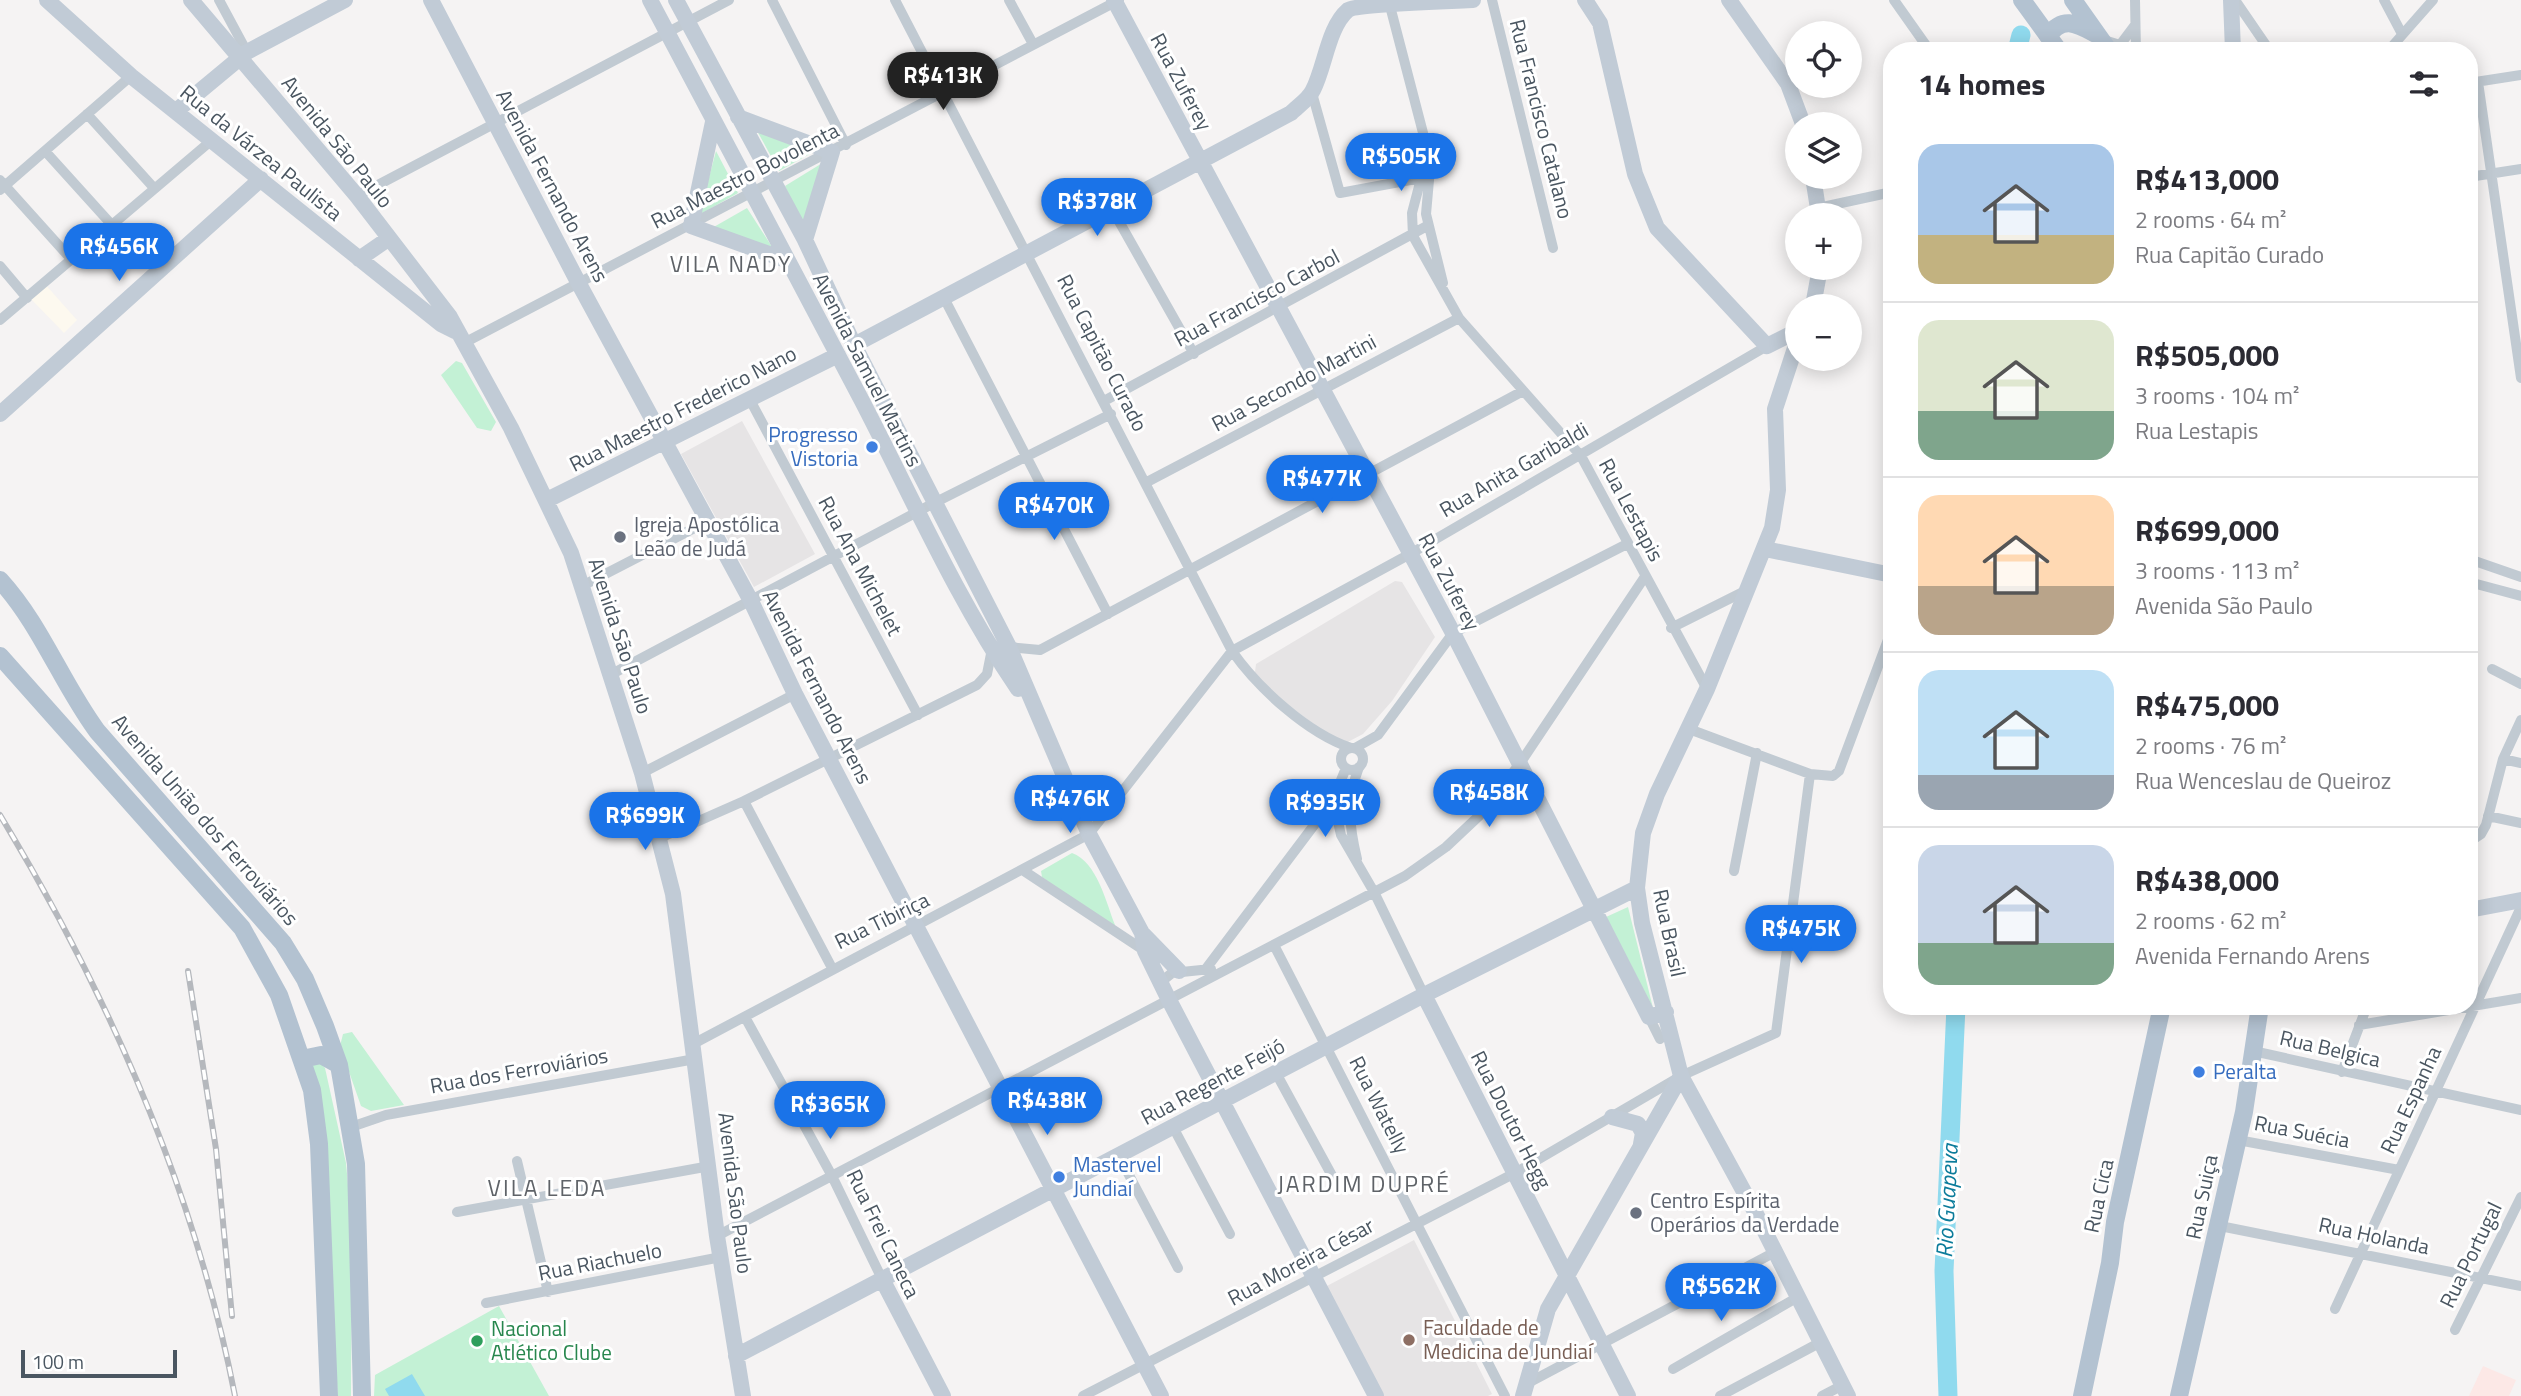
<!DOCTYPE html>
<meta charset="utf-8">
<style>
body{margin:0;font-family:"Titillium Web",sans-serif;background:#f2f2f3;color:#2b2b33;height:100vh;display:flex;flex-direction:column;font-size:26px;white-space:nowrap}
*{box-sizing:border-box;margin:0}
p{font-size:23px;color:#7c7c81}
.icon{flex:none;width:38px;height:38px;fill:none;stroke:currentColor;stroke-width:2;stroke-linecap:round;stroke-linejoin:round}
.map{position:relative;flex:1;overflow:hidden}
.panel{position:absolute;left:1883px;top:42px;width:595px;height:973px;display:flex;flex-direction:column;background:#fff;border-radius:28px;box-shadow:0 4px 18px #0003}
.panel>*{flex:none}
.buttons{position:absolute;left:1785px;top:21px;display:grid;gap:14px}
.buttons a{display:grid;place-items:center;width:77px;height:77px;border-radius:50%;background:#fff;box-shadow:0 4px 18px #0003;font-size:35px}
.scale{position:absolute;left:21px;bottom:18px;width:156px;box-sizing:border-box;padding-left:7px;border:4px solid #4a5661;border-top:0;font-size:19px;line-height:24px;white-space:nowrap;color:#4a5661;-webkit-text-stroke:5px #fff;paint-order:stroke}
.price{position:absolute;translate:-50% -60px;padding:0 16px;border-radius:24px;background:#1a73e8;color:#fff;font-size:23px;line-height:46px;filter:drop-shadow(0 2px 4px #0008)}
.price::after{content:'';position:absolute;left:50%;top:42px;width:21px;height:16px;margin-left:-10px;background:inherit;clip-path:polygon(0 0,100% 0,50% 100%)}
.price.selected{background:#222;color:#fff}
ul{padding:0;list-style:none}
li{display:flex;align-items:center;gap:21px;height:175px;padding:0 35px}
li+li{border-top:2px solid #e1e1e2}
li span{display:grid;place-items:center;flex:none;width:196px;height:140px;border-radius:21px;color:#555}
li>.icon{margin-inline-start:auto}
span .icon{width:84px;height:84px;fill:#fffc;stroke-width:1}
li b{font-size:30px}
h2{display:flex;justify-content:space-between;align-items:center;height:84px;padding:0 35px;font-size:30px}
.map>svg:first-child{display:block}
</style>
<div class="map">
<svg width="2521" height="1396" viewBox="0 0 2521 1396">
<rect width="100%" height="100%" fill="#f5f3f3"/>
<path fill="#fdf9ef" d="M44,283L77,320L64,333L29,297Z"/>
<path fill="#e6e4e5" d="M742,421L815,554L754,587L681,454Z
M1395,581L1402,582L1435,637L1392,701L1363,734L1342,745L1254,680L1256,664Z
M1414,1240L1492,1394L1488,1396H1381L1325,1287Z"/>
<path fill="#fce8e6" d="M2483,1366L2516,1380L2509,1396H2469Z"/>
<path fill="#c3f1d5" d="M755,127L815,151L779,171Z
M716,151L738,193L699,215Z
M824,162L805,229L785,186Z
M747,208L774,250L712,228Z
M456,361L462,363L496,422L491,431L477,428L441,375Z
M1072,853C1097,862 1106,902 1115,925L1112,928L1042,877L1041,871Z
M1628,907L1653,1008L1606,917Z
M352,1032L404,1105L371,1111L361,1106L340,1046L343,1034Z
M315,1061L320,1062L325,1068L346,1163L352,1228L351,1396H338L311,1067Z
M499,1306L549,1396H374L375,1375Z"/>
<path fill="#90daee" d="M412,1374L425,1396H389L385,1389Z"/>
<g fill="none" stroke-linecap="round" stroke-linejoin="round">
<path stroke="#90daee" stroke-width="19" d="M2017,51L2021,35
M1948,1396L1944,1271L1956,1006"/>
<path stroke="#c1cad2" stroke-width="10" d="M219,0L247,52
M772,0L846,145
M895,0L1232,651C1258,688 1307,733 1351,748
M1009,0L1033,44
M1492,0L1553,248
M1894,0L1930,51
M2135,0L2136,51
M2235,0L2270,51
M2384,0L2402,34
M1390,6L1428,152L1430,169L1426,214L1443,283
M2104,40L2120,45L2135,25
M2388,51L2433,0
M2478,82L2521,378
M2469,83L2521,75
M1312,93L1340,193L1421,178
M87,114L154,188
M45,151L111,224
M1428,152L1412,213L1413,236L1459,318L1581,456L1707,689
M2469,177L2521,169
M0,180L71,259
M0,190L131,76
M357,196L729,0
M1818,208L1892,192
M1112,209L1194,354
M0,266L27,298
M943,296L1108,614
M0,320L212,140
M462,344L1119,0
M749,398L918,715
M1104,401L1427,226
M1147,482L1459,318
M2469,559L2521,577
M2469,582L2521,596
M582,586L708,521
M1671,628L1747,590
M1009,647L1040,650L1523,391
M2492,669L2521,684
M610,675L934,503L1111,414
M1689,729L1810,774L1833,776L1839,771L1892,629
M1355,748L1378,735L1453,633L1627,544
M1341 759a11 11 0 1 1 22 0a11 11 0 1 1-22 0Z
M2503,759L2521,763
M642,773L795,694
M1333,800L1341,835L1374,892L1424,995
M744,801L832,968
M2488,816L2521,823
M660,838L744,801L977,685L987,674L992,649
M2469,842L2481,834L2486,825L2503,759L2521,720
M1357,859C1349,825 1346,801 1359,767
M1024,871L1145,951
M1734,871L1757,753
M1274,945L1505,1396
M1205,970L1333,800L1346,768
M1162,981L1172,973L1211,969
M745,1017L832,1176L883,1281
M1649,1017L1660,1039
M2359,1025L2521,998
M693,1044L1089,834L1232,651L1410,554L1767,346
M2253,1051L2521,1110
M2342,1072L2367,1006
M1276,1073L1336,1183
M351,1127L386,1115L695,1059
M1173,1127L1230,1234
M2238,1140L2399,1170
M1119,1156L1178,1268
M517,1161L548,1292
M457,1212L710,1166
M2220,1226L2521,1286
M717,1236L1405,876L1446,847L1480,815L1521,762L1644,578
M486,1303L721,1257
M2335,1309L2521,907
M2455,1330L2521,1197
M1673,1369L1798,1297
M1526,1384L1775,1252
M1083,1396L1515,1173L1681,1076L1776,1033L1810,774
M1720,1396L1821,1342
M1822,1396L1843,1385"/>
<path stroke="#c1cbd6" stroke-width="16" d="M47,0L131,76L441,324L455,331
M191,0L357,196L450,317L511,428L571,553L642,773L673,894L717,1236L743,1396
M431,0L578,282L751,601L795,694L1161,1396
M650,0C720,133 792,266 861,399C912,497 956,598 1018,689
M676,0L805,240L854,345L1009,647L1089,834L1142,933L1145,951L1168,998L1376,1396
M1114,0L1453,633L1649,1017L1666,1012
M1585,0L1600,23L1635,174L1657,228L1767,346L1797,331
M1729,0L1788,84L1803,124
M2231,0L2233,51
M176,111L247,52L345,0
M738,117L832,152L805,240
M713,122L691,226L786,260
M1813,177L1819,215
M359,259L388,239
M1813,306L1820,268
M1797,342L1775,409L1778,490L1772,528L1707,689L1657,794L1643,833L1637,888L1642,923L1681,1076L1754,1210L1848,1396
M854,345L1291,113C1298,106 1309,99 1313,90C1325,67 1328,27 1348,10C1356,4 1455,1 1473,0
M0,414L261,179
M547,500L838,355
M1765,549L1892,575
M2469,910L2521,900
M1142,933L1179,971
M1424,995L1628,1396
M1612,1117L1638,1124L1643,1133L1641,1144
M883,1281L943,1396
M736,1356L1424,995L1637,888
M1523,1396L1548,1309L1681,1076"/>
<path stroke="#b3c2d1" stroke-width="18" d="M2022,0L2059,51
M2073,0L2109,51
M2048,36C2063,15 2077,24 2096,34
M0,580C41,625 61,682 97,731L283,943L305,979L325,1026L339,1065L356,1164L362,1396
M0,656L242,928L279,995L312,1090L319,1144L329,1396
M302,1059L321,1055L339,1065
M2082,1396L2110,1263L2115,1222L2162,1006
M2179,1396L2244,1112L2260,1006"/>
<defs>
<path id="rail" d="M0,815C108,994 195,1190 235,1396
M188,971L216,1149L232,1316"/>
</defs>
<use href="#rail" stroke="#b5b8bd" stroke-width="6"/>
<use href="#rail" stroke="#fff" stroke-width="3.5" stroke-dasharray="10" stroke-linecap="butt"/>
</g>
<g fill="#3f7fe0" stroke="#fff" stroke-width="2.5">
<circle cx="872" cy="447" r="7"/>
<circle cx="2199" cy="1072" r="7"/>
<circle cx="1059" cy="1177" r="7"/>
</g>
<g fill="#6b7280" stroke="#fff" stroke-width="2.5">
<circle cx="620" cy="537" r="7"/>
<circle cx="1636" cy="1213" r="7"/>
</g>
<circle fill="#8d6e63" stroke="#fff" stroke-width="2.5" cx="1409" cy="1340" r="7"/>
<circle fill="#2e9e5b" stroke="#fff" stroke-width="2.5" cx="477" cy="1341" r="7"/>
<g text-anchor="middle" stroke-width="6" stroke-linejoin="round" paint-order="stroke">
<g font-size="21" fill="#4a5661" stroke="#fff">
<text transform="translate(1181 82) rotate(62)" y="7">Rua Zuferey</text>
<text transform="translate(1541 119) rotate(76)" y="7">Rua Francisco Catalano</text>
<text transform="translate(337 142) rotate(51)" y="7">Avenida São Paulo</text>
<text transform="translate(261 153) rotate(39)" y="7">Rua da Várzea Paulista</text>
<text transform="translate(745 176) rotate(-27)" y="7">Rua Maestro Bovolenta</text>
<text transform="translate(552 186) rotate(62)" y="7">Avenida Fernando Arens</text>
<text transform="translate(1257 298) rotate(-28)" y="7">Rua Francisco Carbol</text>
<text transform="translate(1102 353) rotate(63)" y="7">Rua Capitão Curado</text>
<text transform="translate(867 370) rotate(63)" y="7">Avenida Samuel Martins</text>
<text transform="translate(1294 383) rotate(-28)" y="7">Rua Secondo Martini</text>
<text transform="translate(683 409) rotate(-27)" y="7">Rua Maestro Frederico Nano</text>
<text transform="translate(1514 470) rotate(-30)" y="7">Rua Anita Garibaldi</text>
<text transform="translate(1631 510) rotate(62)" y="7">Rua Lestapis</text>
<text transform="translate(860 566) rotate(62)" y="7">Rua Ana Michelet</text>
<text transform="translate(1449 582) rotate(62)" y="7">Rua Zuferey</text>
<text transform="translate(620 636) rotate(72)" y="7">Avenida São Paulo</text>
<text transform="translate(817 687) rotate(63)" y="7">Avenida Fernando Arens</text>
<text transform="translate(205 820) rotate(49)" y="7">Avenida União dos Ferroviários</text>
<text transform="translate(882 921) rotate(-26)" y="7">Rua Tibiriça</text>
<text transform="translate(1669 933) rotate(78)" y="7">Rua Brasil</text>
<text transform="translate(2330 1049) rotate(13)" y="7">Rua Belgica</text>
<text transform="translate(519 1071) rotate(-10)" y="7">Rua dos Ferroviários</text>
<text transform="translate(1213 1082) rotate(-28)" y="7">Rua Regente Feijó</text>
<text transform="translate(2411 1100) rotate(-65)" y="7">Rua Espanha</text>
<text transform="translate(1379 1105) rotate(63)" y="7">Rua Watelly</text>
<text transform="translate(1511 1120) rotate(63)" y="7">Rua Doutor Hegg</text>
<text transform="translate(2302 1132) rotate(11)" y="7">Rua Suécia</text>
<text transform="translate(735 1193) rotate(83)" y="7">Avenida São Paulo</text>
<text transform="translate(2099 1196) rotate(-78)" y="7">Rua Cica</text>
<text transform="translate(2202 1197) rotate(-78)" y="7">Rua Suiça</text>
<text transform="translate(883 1234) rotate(64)" y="7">Rua Frei Caneca</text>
<text transform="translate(2374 1236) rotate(12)" y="7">Rua Holanda</text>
<text transform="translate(2471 1255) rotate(-64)" y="7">Rua Portugal</text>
<text transform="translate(600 1262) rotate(-11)" y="7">Rua Riachuelo</text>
<text transform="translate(1301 1262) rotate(-28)" y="7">Rua Moreira César</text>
</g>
<g font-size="21" fill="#366cbe" stroke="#fff" text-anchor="start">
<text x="858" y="442" text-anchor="end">Progresso<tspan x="858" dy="24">Vistoria</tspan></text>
<text x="2213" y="1079">Peralta</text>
<text x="1073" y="1172">Mastervel<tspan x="1073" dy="24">Jundiaí</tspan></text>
</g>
<g font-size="21" fill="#5b616d" stroke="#fff" text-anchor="start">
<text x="634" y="532">Igreja Apostólica<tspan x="634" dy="24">Leão de Judá</tspan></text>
<text x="1650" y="1208">Centro Espírita<tspan x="1650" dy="24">Operários da Verdade</tspan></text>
</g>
<g font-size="21" fill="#785e54" stroke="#fff" text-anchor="start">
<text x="1423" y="1335">Faculdade de<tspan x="1423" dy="24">Medicina de Jundiaí</tspan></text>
</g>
<g font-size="21" fill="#27864d" stroke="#fff" text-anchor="start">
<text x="491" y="1336">Nacional<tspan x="491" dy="24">Atlético Clube</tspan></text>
</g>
<g font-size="23" letter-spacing="2" fill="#5f6368" stroke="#fff">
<text x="731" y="272">VILA NADY</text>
<text x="1364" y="1192">JARDIM DUPRÉ</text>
<text x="547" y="1196">VILA LEDA</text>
</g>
<g font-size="23" font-style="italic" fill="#0c7c9b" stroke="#fff">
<text transform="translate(1947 1201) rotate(-87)" y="8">Rio Guapeva</text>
</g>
</g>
</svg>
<div class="buttons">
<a><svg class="icon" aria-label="locate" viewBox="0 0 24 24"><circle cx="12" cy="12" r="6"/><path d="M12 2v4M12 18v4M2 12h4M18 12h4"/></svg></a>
<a><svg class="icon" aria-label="layers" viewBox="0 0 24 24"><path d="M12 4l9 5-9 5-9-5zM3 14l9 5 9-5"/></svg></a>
<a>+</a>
<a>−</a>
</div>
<div class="scale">100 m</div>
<b class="price selected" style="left:943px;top:112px">R$413K</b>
<b class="price" style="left:1401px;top:193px">R$505K</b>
<b class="price" style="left:1097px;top:238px">R$378K</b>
<b class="price" style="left:119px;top:283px">R$456K</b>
<b class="price" style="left:1322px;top:515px">R$477K</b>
<b class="price" style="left:1054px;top:542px">R$470K</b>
<b class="price" style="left:1489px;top:829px">R$458K</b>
<b class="price" style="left:1070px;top:835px">R$476K</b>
<b class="price" style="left:1325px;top:839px">R$935K</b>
<b class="price" style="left:645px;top:852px">R$699K</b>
<b class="price" style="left:1801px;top:965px">R$475K</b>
<b class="price" style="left:1047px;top:1137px">R$438K</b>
<b class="price" style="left:830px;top:1141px">R$365K</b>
<b class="price" style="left:1721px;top:1323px">R$562K</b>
<section class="panel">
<h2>14 homes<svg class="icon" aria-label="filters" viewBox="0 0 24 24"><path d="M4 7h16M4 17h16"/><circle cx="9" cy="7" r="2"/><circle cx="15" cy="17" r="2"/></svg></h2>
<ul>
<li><span style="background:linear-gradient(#a9c7e8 65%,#c2b280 0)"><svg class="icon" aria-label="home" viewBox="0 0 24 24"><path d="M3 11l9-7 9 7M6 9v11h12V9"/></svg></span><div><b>R$413,000</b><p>2 rooms · 64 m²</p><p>Rua Capitão Curado</p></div></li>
<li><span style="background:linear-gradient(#dfe7d0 65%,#7fa58c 0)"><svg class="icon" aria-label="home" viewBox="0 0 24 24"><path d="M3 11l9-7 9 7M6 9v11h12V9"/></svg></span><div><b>R$505,000</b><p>3 rooms · 104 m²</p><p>Rua Lestapis</p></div></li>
<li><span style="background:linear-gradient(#ffd9b3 65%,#b9a48a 0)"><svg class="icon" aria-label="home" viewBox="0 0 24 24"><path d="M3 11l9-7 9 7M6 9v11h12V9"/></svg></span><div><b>R$699,000</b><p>3 rooms · 113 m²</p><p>Avenida São Paulo</p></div></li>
<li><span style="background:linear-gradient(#bfe0f5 75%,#9aa5b1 0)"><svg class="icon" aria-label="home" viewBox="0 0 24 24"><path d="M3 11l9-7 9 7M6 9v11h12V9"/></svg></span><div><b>R$475,000</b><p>2 rooms · 76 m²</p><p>Rua Wenceslau de Queiroz</p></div></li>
<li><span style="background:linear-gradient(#c9d6e8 70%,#7fa58c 0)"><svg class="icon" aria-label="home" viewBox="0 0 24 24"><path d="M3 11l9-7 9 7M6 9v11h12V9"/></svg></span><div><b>R$438,000</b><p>2 rooms · 62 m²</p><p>Avenida Fernando Arens</p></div></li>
</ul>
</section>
</div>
